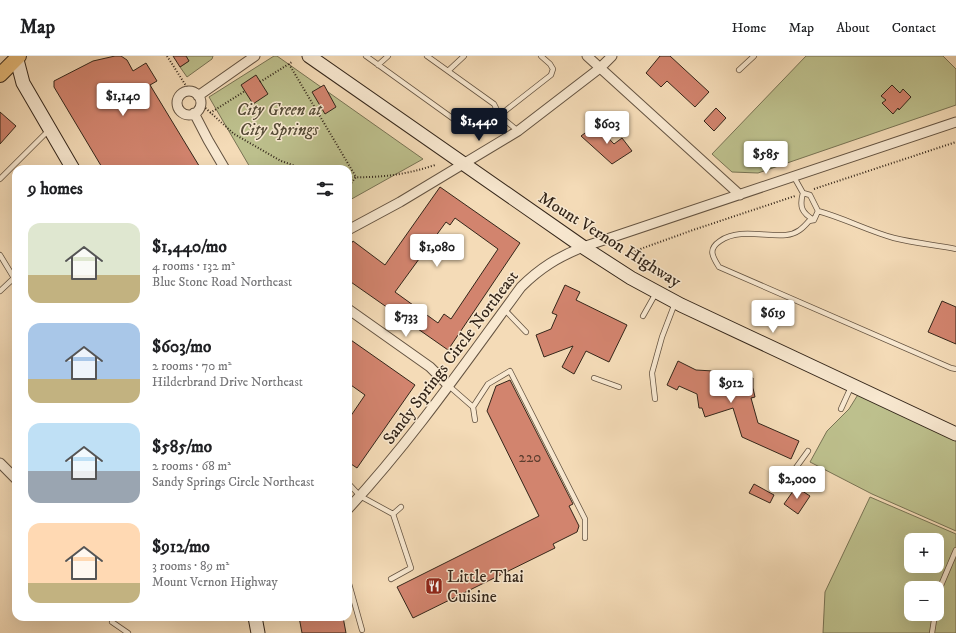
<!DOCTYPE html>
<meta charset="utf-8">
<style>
body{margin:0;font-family:"IM FELL DW Pica",serif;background:#f6f6f6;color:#202124;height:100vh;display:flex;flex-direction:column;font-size:15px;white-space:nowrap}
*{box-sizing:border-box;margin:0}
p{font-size:13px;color:#757577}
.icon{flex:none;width:22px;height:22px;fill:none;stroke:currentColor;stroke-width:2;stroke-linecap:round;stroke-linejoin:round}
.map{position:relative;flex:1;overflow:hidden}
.drawer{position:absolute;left:12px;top:109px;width:340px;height:456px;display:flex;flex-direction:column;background:#fff;border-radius:12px;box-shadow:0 4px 16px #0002}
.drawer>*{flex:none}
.fabs{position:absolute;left:904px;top:477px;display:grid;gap:8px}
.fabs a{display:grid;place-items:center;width:40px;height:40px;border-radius:8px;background:#fff;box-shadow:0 4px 16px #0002;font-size:20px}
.price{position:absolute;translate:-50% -34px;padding:0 9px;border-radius:4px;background:#fff;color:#222;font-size:13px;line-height:26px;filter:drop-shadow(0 1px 2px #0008)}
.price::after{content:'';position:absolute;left:50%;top:24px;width:12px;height:9px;margin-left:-6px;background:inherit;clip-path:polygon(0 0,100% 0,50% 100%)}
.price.active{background:#111827;color:#fff}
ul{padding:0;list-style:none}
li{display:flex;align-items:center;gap:12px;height:100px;padding:0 16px}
li span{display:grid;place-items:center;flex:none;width:112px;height:80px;border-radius:12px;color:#555}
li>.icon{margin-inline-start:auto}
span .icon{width:48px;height:48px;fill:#fffc;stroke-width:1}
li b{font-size:17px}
h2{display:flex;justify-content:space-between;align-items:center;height:48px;padding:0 16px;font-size:17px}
header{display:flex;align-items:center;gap:24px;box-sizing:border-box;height:56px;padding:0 20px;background:#fff;border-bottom:1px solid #e0e0e0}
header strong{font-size:19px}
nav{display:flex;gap:22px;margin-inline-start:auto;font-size:14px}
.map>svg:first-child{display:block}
</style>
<header>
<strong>Map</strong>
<nav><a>Home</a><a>Map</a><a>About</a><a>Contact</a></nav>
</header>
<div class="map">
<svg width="956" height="577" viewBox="0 0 956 577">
<rect width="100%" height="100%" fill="#f4dbb7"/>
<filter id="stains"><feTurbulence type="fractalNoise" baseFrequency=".005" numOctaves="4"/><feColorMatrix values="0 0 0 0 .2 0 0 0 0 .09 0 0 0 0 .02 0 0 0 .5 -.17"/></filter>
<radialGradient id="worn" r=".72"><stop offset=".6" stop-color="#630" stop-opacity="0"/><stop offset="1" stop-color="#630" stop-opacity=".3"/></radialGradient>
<path fill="#bdc08d" stroke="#787354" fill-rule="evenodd" d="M186,0H213L212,3L187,21L180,11L189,5Z
M274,0H277L423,103L348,145V113H251L209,41Z
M806,0H943L956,13V49L758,117L732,116L712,98Z
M859,337L956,384V475L872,438L810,406L827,375L849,353Z
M870,441L956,478V577H823L825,536ZM911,484H937V510H911ZM911,532H937V558H911Z"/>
<path fill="#d2846e" stroke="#34261a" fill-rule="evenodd" d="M115,0H121L127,4L133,15L146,7L157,25L150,29L201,113H103L54,31V25L93,5Z
M173,0H186L189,5L180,11Z
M660,0H670L709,36L695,51L667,25L661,31L646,17Z
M256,19L268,38L253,48L241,29Z
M324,29L336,51L325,58L312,36Z
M892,29L900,37L903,33L911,41L899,54L898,52L893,58L882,47L886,44L881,40Z
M716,52L726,62L714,75L704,65Z
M0,56L16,70L0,88Z
M596,69L614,88L622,82L632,95L612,108L581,80Z
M440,131L520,187L448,294L348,224V192L353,185L385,209ZM455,162L498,193L451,263L444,258L438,267L395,236L446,166L450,169Z
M565,229L580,236L576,244L627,269L609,306L586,295L574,318L562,311L573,290L544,301L536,279L551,273L557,259L552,257Z
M942,245L956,251V288L928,276Z
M348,282L415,329L357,412L348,406V364L365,339L348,327Z
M678,305L696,314L748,317V322H753V332L755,341L751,342L758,367L799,385L791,403L742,381L733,352L705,361L702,352H699L697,338L679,330L677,334L667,329Z
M510,324L573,448L569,450L579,470L577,476L553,488L555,492L413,562L397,531L539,460L487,355L496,330Z
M754,428L774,439L770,447L749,437Z
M796,431L810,440L798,458L784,448Z
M299,561H343L346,577H302Z"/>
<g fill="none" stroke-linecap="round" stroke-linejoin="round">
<defs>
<path id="lane" d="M366,0L462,69L475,70L500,60L518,75
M427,0L494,48L500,60
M378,9L388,0
M739,14L754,0
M448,15L464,0
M500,59L551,19L553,13L550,8L541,0
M794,121L803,137C799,151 802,157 814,164
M0,123L48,75
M803,137L810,139L818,155L814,164L809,165C803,172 797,178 786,179C765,181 739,172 720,185C708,193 712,200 719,211L951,312L956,313
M818,155C844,162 868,175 894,182C914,187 936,189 956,193
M0,199L14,222L0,235
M504,253L526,276
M643,260L656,237
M594,322L619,331
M449,330L473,351L475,364
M655,343L652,317L662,281L675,247
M473,351L488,328L510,315L585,463V482
M841,353L851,331
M795,413L808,395
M348,427L360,440L393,458L411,512L391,523
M393,458L401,451
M348,524L362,574
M937,544L939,534L956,494
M112,566L128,577
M932,577L935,558"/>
<path id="street" d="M587,0L740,139
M177 47a12 12 0 1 1 24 0a12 12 0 1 1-24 0Z
M198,40L255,0
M194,57L208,84L225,113
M348,174L400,146L518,75L600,12L612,0
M348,253L430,311L449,330
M0,407L16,423
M348,453C412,384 465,307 521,231C540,212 558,201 583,191L956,66"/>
<path id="secondary" d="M16,0L23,27L73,113
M309,0L583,191L631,222L681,249L956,378
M255,561L258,577"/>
<path id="primary" d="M0,19L19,0"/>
</defs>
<use href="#lane" stroke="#645341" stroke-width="6"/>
<use href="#street" stroke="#645341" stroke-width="11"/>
<use href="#secondary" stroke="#34261a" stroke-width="15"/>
<use href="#primary" stroke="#34261a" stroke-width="16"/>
<path stroke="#34261a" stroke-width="2" stroke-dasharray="1 2" stroke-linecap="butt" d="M167,0L190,36
M289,8L356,121L348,131
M260,26L292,6
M201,48L234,78L281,105L304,113
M210,57L245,35
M348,121C380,122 405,119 435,109
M814,133L956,86
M632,196L693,174L795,140"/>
<use href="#lane" stroke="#f8e8d0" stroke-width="4.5"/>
<use href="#street" stroke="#f8e8d0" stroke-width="9"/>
<use href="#secondary" stroke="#f8e8d0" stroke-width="13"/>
<use href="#primary" stroke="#eabe7c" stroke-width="14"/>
</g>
<defs>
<symbol id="restaurant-square" viewBox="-11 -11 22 22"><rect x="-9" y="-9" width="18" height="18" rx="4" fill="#8f2418" stroke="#f8e8d0"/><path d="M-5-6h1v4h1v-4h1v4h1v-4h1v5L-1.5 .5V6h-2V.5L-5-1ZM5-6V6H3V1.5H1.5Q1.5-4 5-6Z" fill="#fff"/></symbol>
</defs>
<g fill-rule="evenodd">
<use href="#restaurant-square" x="424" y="520" width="20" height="20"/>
</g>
<g text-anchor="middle" stroke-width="3" stroke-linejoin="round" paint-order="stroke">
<g font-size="15" fill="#5c3e2f">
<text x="530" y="406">220</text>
</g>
<g font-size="17" font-style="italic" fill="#564c37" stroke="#f8e8d0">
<text x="279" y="59">City Green at<tspan x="279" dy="20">City Springs</tspan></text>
</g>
<g font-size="17" fill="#34261a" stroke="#f8e8d0">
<text transform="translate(610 183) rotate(32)" y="6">Mount Vernon Highway</text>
<text transform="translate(450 301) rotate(-53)" y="6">Sandy Springs Circle Northeast</text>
</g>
<g font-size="17" fill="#34261a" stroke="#f8e8d0" text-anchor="start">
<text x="447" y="526">Little Thai<tspan x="447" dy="20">Cuisine</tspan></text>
</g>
</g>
<rect width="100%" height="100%" filter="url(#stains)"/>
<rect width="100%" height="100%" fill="url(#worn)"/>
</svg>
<div class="fabs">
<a>+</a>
<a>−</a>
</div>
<b class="price" style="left:123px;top:61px">$1,140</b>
<b class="price active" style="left:479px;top:86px">$1,440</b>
<b class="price" style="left:607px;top:89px">$603</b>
<b class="price" style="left:766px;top:119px">$585</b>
<b class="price" style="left:437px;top:212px">$1,080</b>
<b class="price" style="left:773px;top:278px">$619</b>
<b class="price" style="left:406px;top:282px">$733</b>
<b class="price" style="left:731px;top:348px">$912</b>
<b class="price" style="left:797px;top:444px">$2,000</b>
<section class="drawer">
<h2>9 homes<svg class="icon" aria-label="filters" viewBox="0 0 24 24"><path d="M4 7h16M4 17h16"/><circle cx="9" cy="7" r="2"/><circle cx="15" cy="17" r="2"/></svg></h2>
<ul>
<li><span style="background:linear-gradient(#dfe7d0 65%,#c2b280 0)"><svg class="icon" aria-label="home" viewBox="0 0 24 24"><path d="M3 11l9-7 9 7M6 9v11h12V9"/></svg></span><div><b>$1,440/mo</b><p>4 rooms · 132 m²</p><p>Blue Stone Road Northeast</p></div></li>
<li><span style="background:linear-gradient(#a9c7e8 70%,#c2b280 0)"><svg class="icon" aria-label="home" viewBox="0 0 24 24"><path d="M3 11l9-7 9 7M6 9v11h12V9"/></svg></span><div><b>$603/mo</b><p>2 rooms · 70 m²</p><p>Hilderbrand Drive Northeast</p></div></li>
<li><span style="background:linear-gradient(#bfe0f5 60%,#9aa5b1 0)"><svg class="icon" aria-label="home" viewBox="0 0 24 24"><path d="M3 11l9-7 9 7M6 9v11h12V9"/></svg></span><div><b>$585/mo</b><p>2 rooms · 68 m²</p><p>Sandy Springs Circle Northeast</p></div></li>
<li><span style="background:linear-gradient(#ffd9b3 75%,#c2b280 0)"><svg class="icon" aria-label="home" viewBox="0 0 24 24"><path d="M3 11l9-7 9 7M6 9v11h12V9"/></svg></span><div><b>$912/mo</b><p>3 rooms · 89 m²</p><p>Mount Vernon Highway</p></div></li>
</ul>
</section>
</div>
